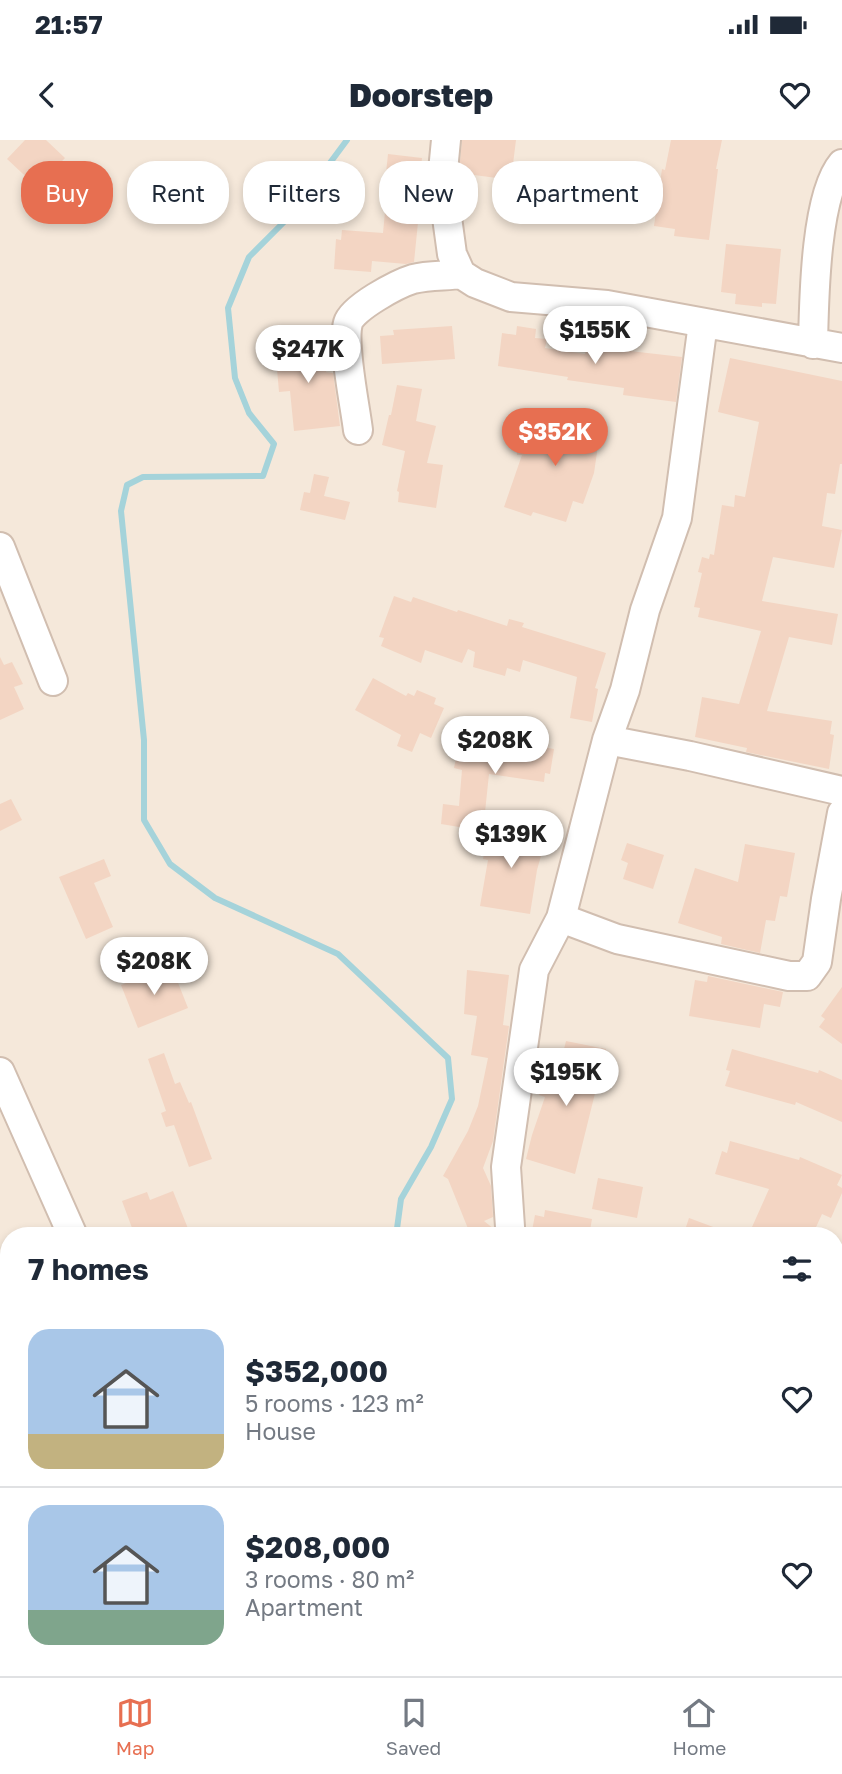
<!DOCTYPE html>
<meta charset="utf-8">
<style>
body{margin:0;font-family:"Golos Text",sans-serif;background:#f6f6f7;color:#1f2937;height:100vh;display:flex;flex-direction:column;font-size:26px;white-space:nowrap}
*{box-sizing:border-box;margin:0}
p{font-size:23px;color:#747a83}
.icon{flex:none;width:38px;height:38px;fill:none;stroke:currentColor;stroke-width:2;stroke-linecap:round;stroke-linejoin:round}
.map{position:relative;flex:1;overflow:hidden}
.drawer{position:absolute;left:0px;top:1087px;width:844px;height:450px;display:flex;flex-direction:column;background:#fff;border-radius:28px 28px 0 0;box-shadow:0 4px 10px #0003}
.drawer>*{flex:none}
.top-card{position:absolute;left:21px;top:21px;width:802px;height:63px;display:flex;gap:14px}
.price{position:absolute;translate:-50% -60px;padding:0 16px;border-radius:24px;background:#fff;color:#222;font-size:23px;line-height:46px;filter:drop-shadow(0 2px 4px #0008)}
.price::after{content:'';position:absolute;left:50%;top:42px;width:21px;height:16px;margin-left:-10px;background:inherit;clip-path:polygon(0 0,100% 0,50% 100%)}
.price.current{background:#e76f51;color:#fff}
ul{padding:0;list-style:none}
li{display:flex;align-items:center;gap:21px;height:175px;padding:0 28px}
li+li{border-top:2px solid #e0e1e3}
li span{display:grid;place-items:center;flex:none;width:196px;height:140px;border-radius:21px;color:#555}
li>.icon{margin-inline-start:auto}
span .icon{width:84px;height:84px;fill:#fffc;stroke-width:1}
li b{font-size:30px}
h2{display:flex;justify-content:space-between;align-items:center;height:84px;padding:0 28px;font-size:30px}
.chip{padding:0 24px;border-radius:28px;background:#fff;box-shadow:0 4px 10px #0003;font-size:24px;line-height:63px}
.chip.current{background:#e76f51;color:#fff}
.status{display:flex;justify-content:space-between;align-items:center;height:49px;padding:0 35px;background:#fff;direction:ltr}
.status svg{height:19px;fill:currentColor}
header{display:flex;justify-content:space-between;align-items:center;height:91px;padding:0 28px;background:#fff;font-size:32px;font-weight:800}
.tab-bar{display:flex;justify-content:space-around;align-items:center;height:98px;border-top:2px solid #e0e1e3;background:#fff;font-size:19px;color:#747a83}
.tab-bar a{display:grid;justify-items:center;gap:4px}
.tab-bar .current{color:#e76f51}
.map>svg:first-child{display:block}
</style>
<div class="status"><b>21:57</b><svg viewBox="0 0 49 12"><path d="M0 12V9h3v3zM5 12V6h3v6zM10 12V3h3v9zM15 12V0h3v12zM26 1h20v11H26zM47 4h2v5h-2z"/></svg></div>
<header><svg class="icon" aria-label="back" viewBox="0 0 24 24"><path d="M15 5l-7 7 7 7"/></svg>Doorstep<svg class="icon" aria-label="heart" viewBox="0 0 24 24"><path d="M12 20l-8-8c-3-5 5-10 8-4 3-6 11-1 8 4z"/></svg></header>
<div class="map">
<svg width="842" height="1536" viewBox="0 0 842 1536">
<rect width="100%" height="100%" fill="#fdf6ec"/>
<path fill="#f5e8da" fill-rule="evenodd" d="M0,0H842V1536H0ZM9,1096H835V1528H9Z"/>
<g fill="none" stroke-linecap="round" stroke-linejoin="round">
<path stroke="#a5d3da" stroke-width="6" d="M347,0L292,74L249,117L228,168L235,238L249,273L274,304L263,336L143,337L127,345L121,371L144,600V680L170,724L215,758L338,814L448,918L452,959L431,1007L401,1059L396,1096
M325,1528L330,1536"/>
</g>
<path fill="#f3d5c3" d="M25,0H46L65,18L37,47L7,19Z
M462,0H516L511,40L459,33Z
M671,0H722L716,29H718L709,100L674,96L675,89L654,86L662,29L665,30Z
M388,14L422,18L421,28L426,29V53H421L414,122L406,124L372,121L371,132L334,129L336,99L341,100L342,90L383,93L386,61H383Z
M726,104L781,109L776,164L762,163V167L735,164L736,154L721,152Z
M452,186L455,219L382,224L380,196L394,195L393,190Z
M517,186L536,189L535,198L547,199L545,208L585,214L587,206L682,217L676,262L623,255L624,248L567,240L568,237L498,226L502,193L516,195Z
M316,201L317,208L330,207L332,227H327L326,232L333,233L340,286L294,291L290,251L279,252L275,206Z
M730,218L842,241V324H840L835,354L827,353L822,386L842,390L834,428L773,417L762,461L838,474L832,505L789,497L767,571L832,581L830,594L834,595L829,629L746,612L747,608L695,597L702,557L739,564L761,491L698,477L700,468L694,467L702,433L698,432L702,417L709,419L710,414L714,415L722,365L734,367L735,355L745,357L759,282L718,272Z
M397,245L422,249L416,281L436,286L427,323L443,325L436,368L398,362L399,352L397,351L405,311L382,305L389,275H391Z
M565,273L584,275L583,282L601,285L594,333L583,364L573,361L566,382L533,372L531,376L504,367L522,315H517V299L538,300L542,277L564,280Z
M314,334L329,337L324,356L350,362L345,380L300,370L304,352L310,353Z
M394,456L411,462L413,457L457,472L458,470L507,486L509,479L524,483L522,487L606,513L595,548L598,549L592,582L570,578L577,537L523,520L520,532L507,528L505,536L473,527L475,512L468,509L462,523L425,510L421,523L381,506L384,498L379,497Z
M0,517L4,525L12,522L23,544L14,547L24,569L0,580Z
M373,538L406,556L408,553L414,556L417,550L436,558L434,564L444,568L431,598L420,593L412,612L397,606L401,595L355,570Z
M517,594L549,598L548,608L554,609L550,634L545,633L544,642L489,634L483,691L441,684L443,664L459,666L462,630L454,628L458,608L500,616L503,601L516,603Z
M11,659L22,680L0,691V664Z
M490,686L546,698L537,730L530,774L480,766L488,720L483,719Z
M627,703L664,715L653,749L623,739L628,723L621,720Z
M745,704L795,713L787,757L780,756L775,781L766,780L760,813L721,804L722,797L678,783L695,728L738,742Z
M104,719L111,736L94,743L113,787L86,799L59,737Z
M171,825L188,868L138,888L121,845Z
M467,830L509,835L503,885L509,886L493,1001L483,1028L491,1046L493,1077L484,1081L494,1089L496,1096H471L448,1039L443,1036L468,991L478,966L488,918L471,915L477,876L464,874Z
M708,836L783,852L780,867L764,864L760,888L689,876L695,840L707,842Z
M842,847V904L819,887L825,879L821,876Z
M566,901L606,909L575,1034L526,1019L532,995L545,957L539,955L543,935L548,936L550,927L559,929Z
M732,909L818,933L819,930L842,940V982L796,962L795,965L725,946L730,931L726,930Z
M164,913L175,944L180,942L189,963L191,962L212,1019L189,1027L174,985L166,987L161,973L166,971L148,919Z
M730,1001L799,1020L800,1017L842,1035L837,1045L842,1048V1053L831,1078L822,1074L812,1096H748L769,1049L715,1034L722,1011L727,1013Z
M598,1038L643,1047L637,1078L592,1069Z
M173,1051L191,1096H135L122,1061L147,1052L150,1060Z
M545,1070L592,1079L589,1096H531L535,1075L544,1077Z
M689,1078L732,1094V1096H683Z"/>
<g fill="none" stroke-linecap="round" stroke-linejoin="round">
<defs>
<path id="minor" d="M446,0L442,41L452,114L461,134L475,143L511,157L607,165L842,208
M813,204C814,162 815,56 842,24
M358,290C355,265 342,204 348,183C352,168 397,144 413,139C428,135 446,136 461,134
M0,407L53,541
M607,600L690,616L842,651
M561,778L617,799L789,836H807L817,822L826,759L842,673
M0,932L73,1096
M510,1087L506,1027L534,830L561,778L607,600L625,550L645,470L677,378L703,183
M835,1245L842,1244
M0,1402L9,1398
M236,1528L238,1536
M771,1528L773,1536
M715,1536L718,1528
M835,1536L842,1535"/>
</defs>
<use href="#minor" stroke="#d1beb0" stroke-width="32"/>
<use href="#minor" stroke="#fff" stroke-width="28"/>
</g>
</svg>
<b class="price" style="left:595px;top:226px">$155K</b>
<b class="price" style="left:308px;top:245px">$247K</b>
<b class="price current" style="left:555px;top:328px">$352K</b>
<b class="price" style="left:495px;top:636px">$208K</b>
<b class="price" style="left:511px;top:730px">$139K</b>
<b class="price" style="left:154px;top:857px">$208K</b>
<b class="price" style="left:566px;top:968px">$195K</b>
<div class="top-card">
<a class="chip current">Buy</a>
<a class="chip">Rent</a>
<a class="chip">Filters</a>
<a class="chip">New</a>
<a class="chip">Apartment</a>
</div>
<section class="drawer">
<h2>7 homes<svg class="icon" aria-label="filters" viewBox="0 0 24 24"><path d="M4 7h16M4 17h16"/><circle cx="9" cy="7" r="2"/><circle cx="15" cy="17" r="2"/></svg></h2>
<ul>
<li><span style="background:linear-gradient(#a9c7e8 75%,#c2b280 0)"><svg class="icon" aria-label="home" viewBox="0 0 24 24"><path d="M3 11l9-7 9 7M6 9v11h12V9"/></svg></span><div><b>$352,000</b><p>5 rooms · 123 m²</p><p>House</p></div><svg class="icon" aria-label="heart" viewBox="0 0 24 24"><path d="M12 20l-8-8c-3-5 5-10 8-4 3-6 11-1 8 4z"/></svg></li>
<li><span style="background:linear-gradient(#a9c7e8 75%,#7fa58c 0)"><svg class="icon" aria-label="home" viewBox="0 0 24 24"><path d="M3 11l9-7 9 7M6 9v11h12V9"/></svg></span><div><b>$208,000</b><p>3 rooms · 80 m²</p><p>Apartment</p></div><svg class="icon" aria-label="heart" viewBox="0 0 24 24"><path d="M12 20l-8-8c-3-5 5-10 8-4 3-6 11-1 8 4z"/></svg></li>
</ul>
</section>
</div>
<nav class="tab-bar">
<a class="current"><svg class="icon" aria-label="map" viewBox="0 0 24 24"><path d="M3 6l6-2 6 2 6-2v14l-6 2-6-2-6 2zM9 4v14M15 6v14"/></svg>Map</a>
<a><svg class="icon" aria-label="saved" viewBox="0 0 24 24"><path d="M7 4h10v16l-5-4-5 4z"/></svg>Saved</a>
<a><svg class="icon" aria-label="home" viewBox="0 0 24 24"><path d="M3 11l9-7 9 7M6 9v11h12V9"/></svg>Home</a>
</nav>
